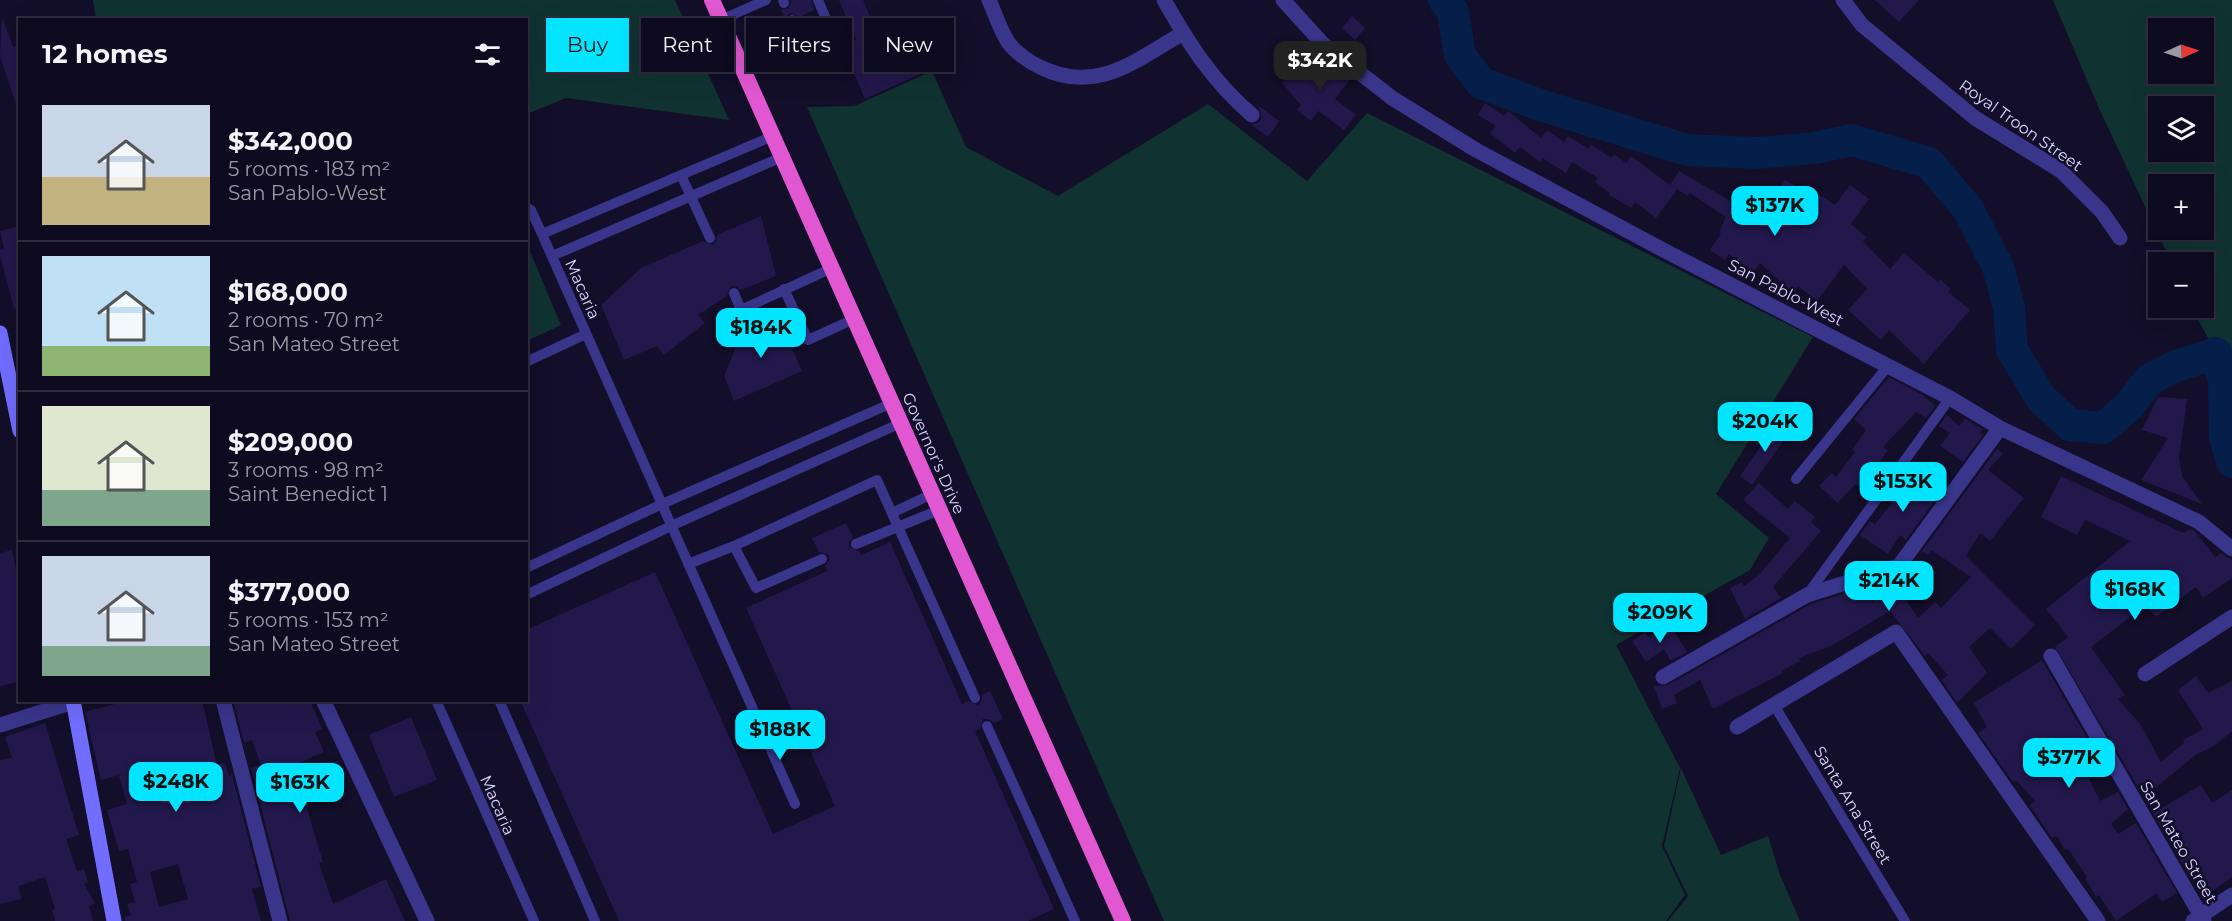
<!DOCTYPE html>
<meta charset="utf-8">
<style>
body{margin:0;font-family:Montserrat,sans-serif;background:#171328;color:#f1f3f6;height:100vh;display:flex;flex-direction:column;font-size:22px;white-space:nowrap}
*{box-sizing:border-box;margin:0}
p{font-size:20px;color:#9b9aa4}
.icon{flex:none;width:33px;height:33px;fill:none;stroke:currentColor;stroke-width:2;stroke-linecap:round;stroke-linejoin:round}
.map{position:relative;flex:1;overflow:hidden}
.sheet{position:absolute;left:18px;top:18px;width:510px;height:684px;display:flex;flex-direction:column;background:#0e0a1f;border-radius:0px;box-shadow:0 6px 24px #0002,0 0 0 2px #2e2b3d}
.sheet>*{flex:none}
.guide{position:absolute;left:546px;top:18px;width:570px;height:54px;display:flex;gap:12px}
.needle{width:39px;rotate:87deg}
.controls{position:absolute;left:2148px;top:18px;display:grid;gap:12px}
.controls a{display:grid;place-items:center;width:66px;height:66px;border-radius:0px;background:#0e0a1f;box-shadow:0 6px 24px #0002,0 0 0 2px #2e2b3d;font-size:30px}
.price{position:absolute;translate:-50% -51px;padding:0 14px;border-radius:12px;background:#02e4ff;color:#111;font-size:20px;line-height:39px;filter:drop-shadow(0 2px 3px #0008)}
.price::after{content:'';position:absolute;left:50%;top:36px;width:18px;height:14px;margin-left:-9px;background:inherit;clip-path:polygon(0 0,100% 0,50% 100%)}
.price.active{background:#222;color:#fff}
ul{padding:0;list-style:none}
li{display:flex;align-items:center;gap:18px;height:150px;padding:0 24px}
li+li{border-top:2px solid #2e2b3d}
li span{display:grid;place-items:center;flex:none;width:168px;height:120px;border-radius:0px;color:#555}
li>.icon{margin-inline-start:auto}
span .icon{width:72px;height:72px;fill:#fffc;stroke-width:1}
li b{font-size:26px}
h2{display:flex;justify-content:space-between;align-items:center;height:72px;padding:0 24px;font-size:26px}
.tag{padding:0 21px;border-radius:0px;background:#0e0a1f;box-shadow:0 6px 24px #0002,0 0 0 2px #2e2b3d;font-size:21px;line-height:54px}
.tag.active{background:#02e4ff;color:#111}
.map>svg:first-child{display:block}
</style>
<div class="map">
<svg width="2232" height="921" viewBox="0 0 2232 921">
<rect width="100%" height="100%" fill="#130e29"/>
<path fill="#103332" fill-rule="evenodd" d="M93,0H675L729,120L566,98L527,114L526,20H96Z
M2053,0H2232V462L2225,437L2224,380L2216,353L2192,308H2204V262H2171L2098,106ZM2204,28V74H2158V28ZM2204,106V152H2158V106ZM2158,184H2204V230H2158Z
M932,71L966,147L1058,196L1208,104L1307,181L1367,113L1813,337L1716,494L1769,538L1750,570L1616,645L1680,768L1662,846L1685,895L1666,921H1164L807,107L854,106Z
M526,242L561,325L527,341H526Z
M1681,768L1721,855L1768,836L1780,875L1800,921H1668L1688,896L1664,846Z"/>
<g fill="none" stroke-linecap="round" stroke-linejoin="round">
<path stroke="#061e4a" stroke-width="32" d="M1444,0L1453,12L1460,55L1481,83L1543,106L1687,150L1757,153L1815,148L1852,140L1929,163L1968,209L1998,267L2009,307L2012,350L2041,398L2070,425L2103,428L2128,407L2150,379L2174,367L2216,353L2224,380L2225,437L2232,462"/>
</g>
<path fill="#23184b" fill-rule="evenodd" d="M791,0H811L814,10L799,17L790,13L785,18L781,10L789,8Z
M839,0H863L876,31L906,18L929,70L865,99L842,46L856,40Z
M1875,0H1919L1899,22Z
M2,16L13,47L20,45V107H17L0,56Z
M1352,16L1365,28L1355,40L1342,28Z
M1314,55L1327,67L1331,63L1351,78L1335,99L1356,115L1344,130L1318,111L1311,121L1297,110L1301,105L1282,83L1294,72L1296,74Z
M1485,103L1504,116L1508,111L1541,138L1547,130L1564,142L1568,136L1589,149L1591,145L1612,158L1614,154L1626,163L1631,156L1670,185L1679,171L1732,202L1738,189L1770,205L1785,180L1807,193L1810,188L1835,205L1850,185L1869,199L1851,224L1866,237L1863,241L1890,269L1904,253L1938,282L1940,279L1951,289L1948,292L1970,310L1924,364L1889,330L1881,340L1848,310L1867,289L1844,265L1817,301L1798,286L1792,293L1760,263L1753,272L1729,254L1725,260L1710,250L1721,233L1719,232L1726,217L1690,193L1688,196L1670,185L1677,190L1656,218L1635,202L1631,208L1609,195L1610,193L1595,182L1598,178L1572,162L1566,173L1542,158L1540,162L1520,147L1515,153L1490,133L1496,126L1478,115Z
M1259,106L1279,121L1268,137L1251,125L1259,122L1261,118Z
M761,216L776,276L741,290L736,286H731L727,296L698,315L705,323L664,355L657,346L624,360L601,305L641,268L703,241L713,245L716,242L717,235Z
M20,226V308L14,309L0,255V249L4,248L0,231Z
M777,314L802,371L734,401L724,376L744,328Z
M1889,377L1923,395L1935,406L1926,418L1916,412L1883,447L1888,450L1876,467L1873,465L1858,486L1855,484L1838,503L1819,486L1832,473L1836,477L1855,452L1852,450L1866,430L1854,419Z
M2158,397L2187,399L2179,458L2182,476L2202,504L2141,480L2168,438L2142,430Z
M1947,415L1959,426L1965,419L1983,429L1980,433L1983,435L1963,462L1940,446L1950,433L1939,426Z
M1778,421L1791,430L1752,485L1740,476Z
M1997,449L2003,454L1988,470L2024,498L1990,541L1980,533L1966,556L2035,625L2011,649L1990,628L1969,647L1987,673L1957,703L1942,680L1948,675L1928,653L1925,656L1890,611L1833,645L1799,658L1800,661L1782,671L1783,673L1713,709L1700,680L1674,695L1677,703L1662,709L1654,686L1668,685L1811,604L1885,581L1890,594L1899,589L1918,618L1935,602L1941,608L1971,577L1931,550L1928,555L1922,551Z
M1918,471L1943,489L1906,540L1900,535L1888,554L1860,535L1870,521L1875,524Z
M2061,476L2183,533L2190,529L2194,530L2215,557L2221,553L2232,560V578L2203,598L2196,587L2156,617L2146,605L2091,647L2125,695L2118,699L2141,725L2161,762L2184,743L2183,740L2203,729L2178,690L2196,676L2208,693L2232,681V731L2214,746L2197,754L2144,797L2055,647L2068,637L2046,609L2130,541L2085,520L2077,535L2041,517Z
M1759,483L1788,509L1795,501L1815,517L1811,522L1821,531L1773,587L1781,598L1745,619L1730,588L1742,582L1744,586L1759,575L1790,538L1743,500Z
M846,523L853,537L849,542V547L859,551L861,555L890,542L962,704L968,701L978,705L981,702L982,695L990,691L1003,719L994,723L988,719H983L980,729L975,731L1054,909L1028,921H619L520,700H526V630L655,572L773,834L835,806L746,608L827,571L825,566L829,560V555L819,552L812,538Z
M12,550L20,589V682L0,686V553Z
M1669,623L1687,652L1671,661L1664,649L1646,662L1632,641L1645,632L1648,637Z
M2042,660L2098,757L2083,766L2100,801L2118,792L2128,809L2111,824L2118,834L2136,823L2177,893L2162,902L2157,893L2116,921L2099,895L2096,897L2085,878L2087,877L2068,849L2065,850L2057,836L2052,838L2043,825L2030,805L2035,801L2016,780L2013,782L1978,733L1987,727L1974,703Z
M130,700H202L217,765L225,763L229,776L232,775L261,887L252,889L261,921H125L124,917L131,915L127,904L135,902L130,884L137,882L128,849L119,851L107,810L127,804L119,775L101,780L85,712ZM178,864L188,899L159,907L150,872Z
M243,700H310L322,729L315,732L324,752L294,765L323,862L319,863L333,904L386,879L405,921H290L251,768L261,765L252,740L244,743L234,704Z
M411,717L437,780L394,797L369,735Z
M45,723L79,835L66,839L77,871L84,869L88,882L84,884L95,903L89,906L93,921H55L52,910L55,909L45,877L19,886L21,899L0,904V760L12,758L5,737Z
M2201,785L2212,803L2232,790V877L2207,895L2197,880L2193,882L2153,813Z"/>
<g fill="none" stroke-linecap="round" stroke-linejoin="round">
<path stroke="#39358b" stroke-width="10" d="M783,0L784,3
M721,20L766,0
M792,20L802,44
M743,70L831,31L818,0
M681,175L710,238
M526,207L531,210L542,234L795,804
M542,234L773,136
M552,256L782,157
M784,289L808,340L854,319
M734,293L741,310L832,268
M526,362L586,334
M1796,479L1888,366
M892,513L932,494
M856,544L939,510
M822,559L756,588L734,546L877,480L975,698
M688,564L734,546
M526,568L662,504L892,403
M526,595L671,526L901,423
M1807,595L1950,398
M436,700L534,921
M499,700L595,921
M1774,705L1905,921
M987,726L1075,921"/>
<path stroke="#39358b" stroke-width="15" d="M989,0C995,13 1000,30 1008,42C1015,52 1029,62 1040,67C1096,95 1135,61 1183,33
M1164,0C1189,44 1213,82 1252,115
M1283,0L1323,44L1392,98L1476,150L1671,254L1950,398L2000,428L2199,522L2232,549
M1843,0L1862,25L1975,118L2061,171L2102,212L2120,238
M2051,656L2204,921
M2145,674L2232,617
M1663,677L1807,595L1899,566L2000,428
M223,700L280,921
M323,700L427,921
M1737,727L1896,632L2098,921
M2193,921L2232,895"/>
<path stroke="#39358b" stroke-width="15" d="M0,725L73,702"/>
<path stroke="#716dff" stroke-width="15" d="M0,333L20,431
M73,700L114,921"/>
<path stroke="#e157d1" stroke-width="16" d="M712,0L1123,921"/>
</g>
<g text-anchor="middle" stroke-width="5" stroke-linejoin="round" paint-order="stroke">
<g font-size="16" fill="#dbd6ff" stroke="#130e29">
<text transform="translate(2021 125) rotate(35)" y="6">Royal Troon Street</text>
<text transform="translate(583 289) rotate(66)" y="6">Macaria</text>
<text transform="translate(1786 292) rotate(27)" y="6">San Pablo-West</text>
<text transform="translate(934 453) rotate(66)" y="6">Governor's Drive</text>
<text transform="translate(498 805) rotate(66)" y="6">Macaria</text>
<text transform="translate(1853 805) rotate(59)" y="6">Santa Ana Street</text>
<text transform="translate(2179 842) rotate(60)" y="6">San Mateo Street</text>
</g>
</g>
</svg>
<div class="controls">
<a><svg class="needle" viewBox="-14 -14 28 28"><path d="M0-13l5 13h-10z" fill="#e53935"/><path d="M0 13l5-13h-10z" fill="#9b9aa4"/></svg></a>
<a><svg class="icon" aria-label="layers" viewBox="0 0 24 24"><path d="M12 4l9 5-9 5-9-5zM3 14l9 5 9-5"/></svg></a>
<a>+</a>
<a>−</a>
</div>
<b class="price active" style="left:1320px;top:92px">$342K</b>
<b class="price" style="left:1775px;top:237px">$137K</b>
<b class="price" style="left:761px;top:359px">$184K</b>
<b class="price" style="left:1765px;top:453px">$204K</b>
<b class="price" style="left:1903px;top:513px">$153K</b>
<b class="price" style="left:1889px;top:612px">$214K</b>
<b class="price" style="left:2135px;top:621px">$168K</b>
<b class="price" style="left:1660px;top:644px">$209K</b>
<b class="price" style="left:780px;top:761px">$188K</b>
<b class="price" style="left:2069px;top:789px">$377K</b>
<b class="price" style="left:176px;top:813px">$248K</b>
<b class="price" style="left:300px;top:814px">$163K</b>
<div class="guide">
<a class="tag active">Buy</a>
<a class="tag">Rent</a>
<a class="tag">Filters</a>
<a class="tag">New</a>
</div>
<section class="sheet">
<h2>12 homes<svg class="icon" aria-label="filters" viewBox="0 0 24 24"><path d="M4 7h16M4 17h16"/><circle cx="9" cy="7" r="2"/><circle cx="15" cy="17" r="2"/></svg></h2>
<ul>
<li><span style="background:linear-gradient(#c9d6e8 60%,#c2b280 0)"><svg class="icon" aria-label="home" viewBox="0 0 24 24"><path d="M3 11l9-7 9 7M6 9v11h12V9"/></svg></span><div><b>$342,000</b><p>5 rooms · 183 m²</p><p>San Pablo-West</p></div></li>
<li><span style="background:linear-gradient(#bfe0f5 75%,#8fb573 0)"><svg class="icon" aria-label="home" viewBox="0 0 24 24"><path d="M3 11l9-7 9 7M6 9v11h12V9"/></svg></span><div><b>$168,000</b><p>2 rooms · 70 m²</p><p>San Mateo Street</p></div></li>
<li><span style="background:linear-gradient(#dfe7d0 70%,#7fa58c 0)"><svg class="icon" aria-label="home" viewBox="0 0 24 24"><path d="M3 11l9-7 9 7M6 9v11h12V9"/></svg></span><div><b>$209,000</b><p>3 rooms · 98 m²</p><p>Saint Benedict 1</p></div></li>
<li><span style="background:linear-gradient(#c9d6e8 75%,#7fa58c 0)"><svg class="icon" aria-label="home" viewBox="0 0 24 24"><path d="M3 11l9-7 9 7M6 9v11h12V9"/></svg></span><div><b>$377,000</b><p>5 rooms · 153 m²</p><p>San Mateo Street</p></div></li>
</ul>
</section>
</div>
